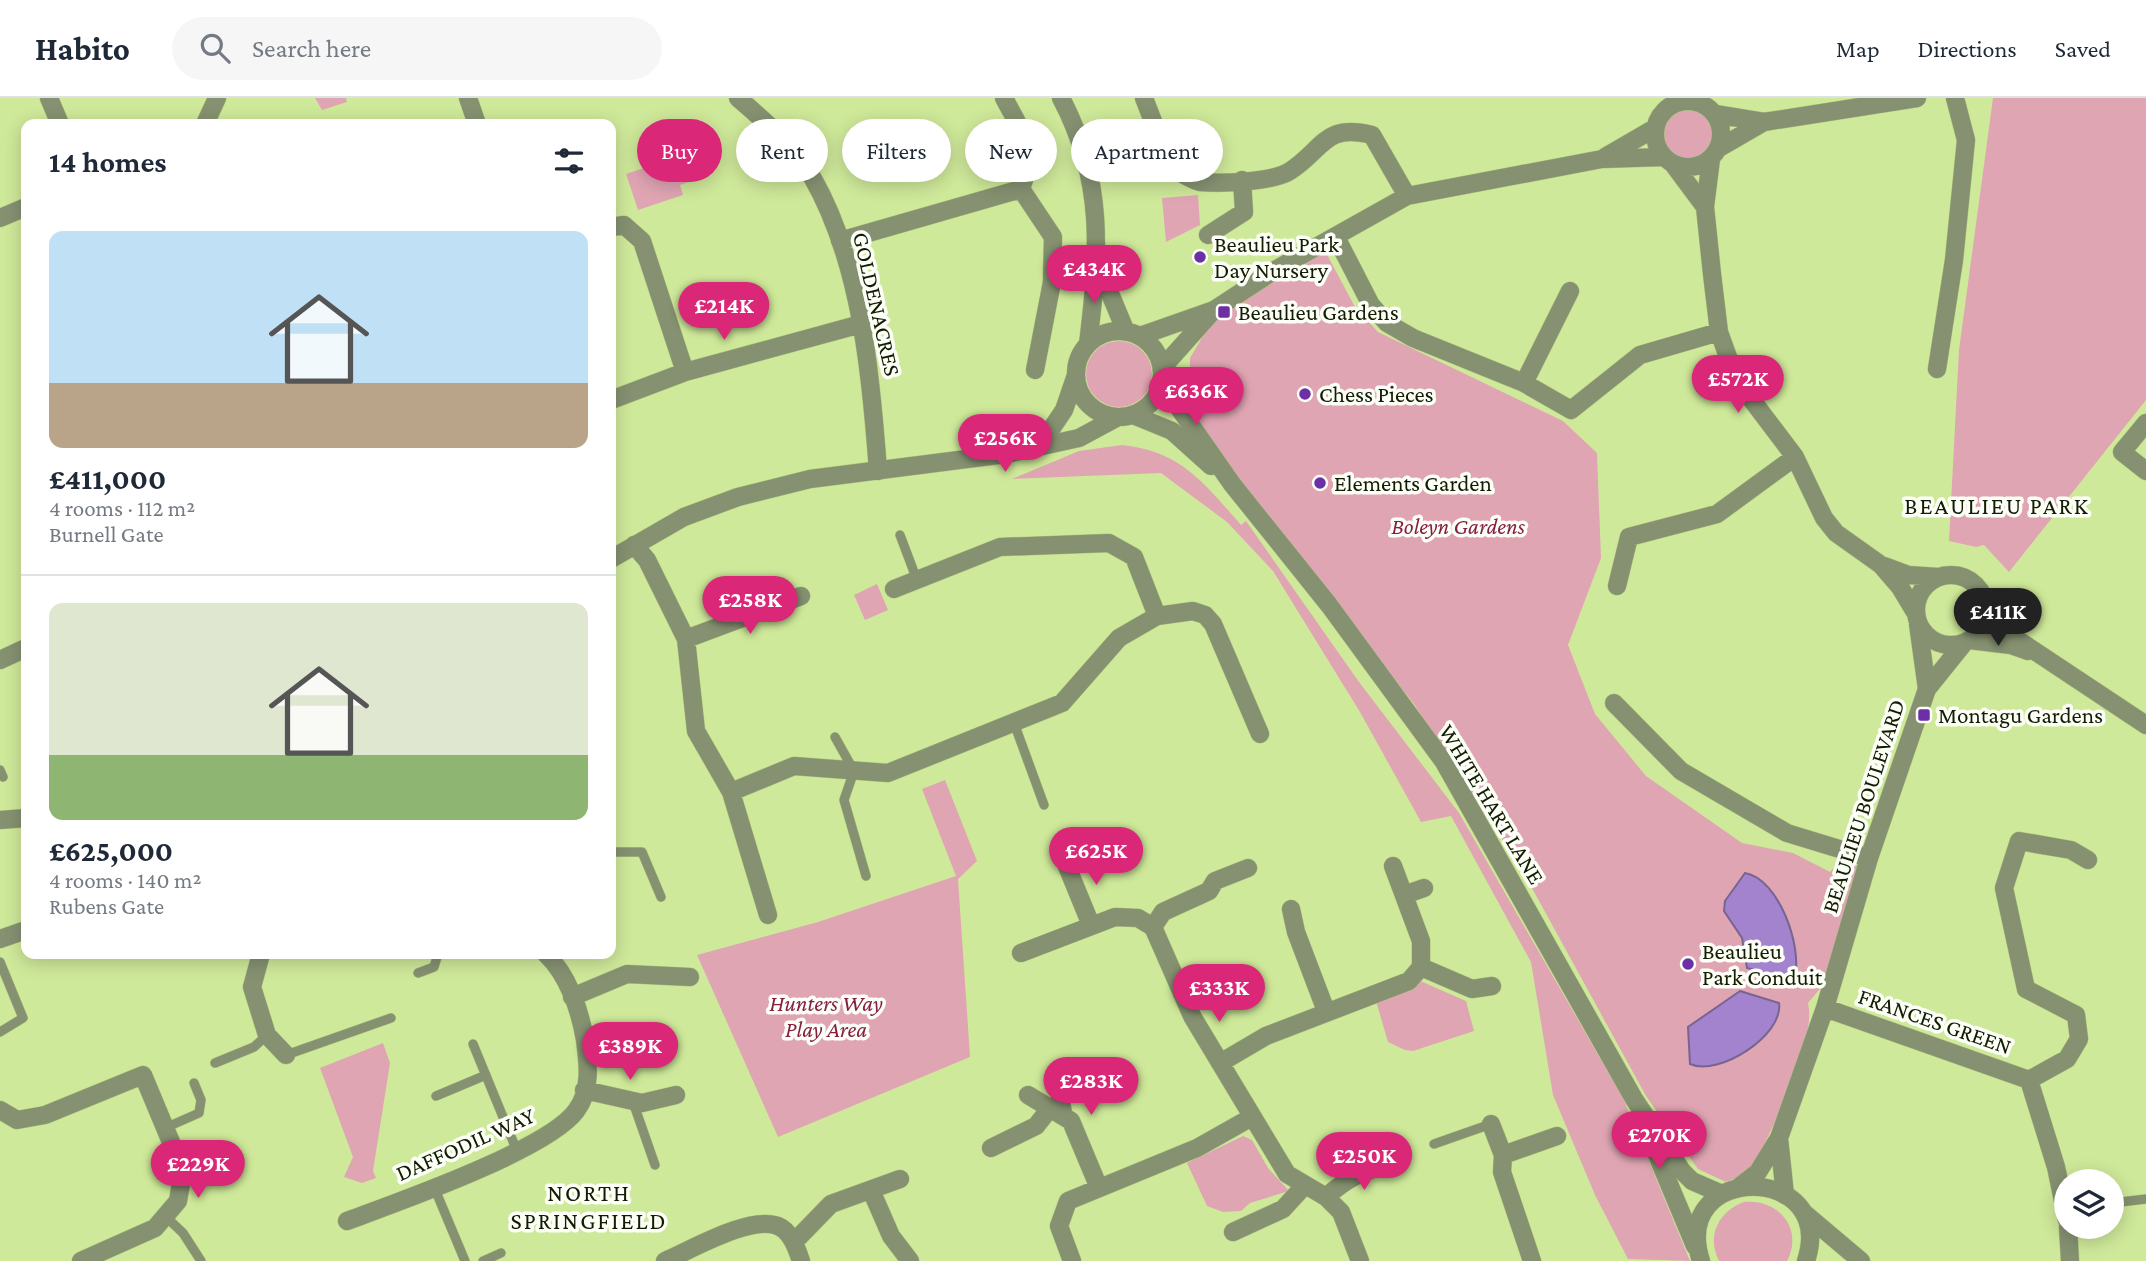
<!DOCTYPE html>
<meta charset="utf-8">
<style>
body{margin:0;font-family:"Crimson Pro",serif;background:#f6f6f7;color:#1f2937;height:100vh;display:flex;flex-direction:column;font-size:26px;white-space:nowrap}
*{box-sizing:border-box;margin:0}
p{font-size:23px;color:#747a83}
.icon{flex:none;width:38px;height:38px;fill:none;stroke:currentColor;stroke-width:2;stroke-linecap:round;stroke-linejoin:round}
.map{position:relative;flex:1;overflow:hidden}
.side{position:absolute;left:21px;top:21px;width:595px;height:840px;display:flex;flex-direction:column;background:#fff;border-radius:14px;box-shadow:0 4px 18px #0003}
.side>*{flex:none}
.guide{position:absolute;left:637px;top:21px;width:665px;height:63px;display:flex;gap:14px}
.fabs{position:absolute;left:2054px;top:1071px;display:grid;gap:14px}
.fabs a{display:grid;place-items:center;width:70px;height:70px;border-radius:50%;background:#fff;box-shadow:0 4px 18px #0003;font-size:35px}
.price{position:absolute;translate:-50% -60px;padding:0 16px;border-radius:24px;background:#db2777;color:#fff;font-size:23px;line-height:46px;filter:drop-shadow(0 2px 4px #0008)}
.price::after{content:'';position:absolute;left:50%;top:42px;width:21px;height:16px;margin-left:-10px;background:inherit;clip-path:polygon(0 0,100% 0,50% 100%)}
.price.current{background:#222;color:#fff}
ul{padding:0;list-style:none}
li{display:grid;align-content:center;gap:14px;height:371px;padding:0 28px}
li+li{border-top:2px solid #e0e1e3}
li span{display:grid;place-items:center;height:217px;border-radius:14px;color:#555}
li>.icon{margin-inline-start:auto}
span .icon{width:126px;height:126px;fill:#fffc;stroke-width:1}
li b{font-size:30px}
h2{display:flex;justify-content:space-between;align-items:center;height:84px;padding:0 28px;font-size:30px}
.chip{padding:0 24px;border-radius:32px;background:#fff;box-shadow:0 4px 18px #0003;font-size:24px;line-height:63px}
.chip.current{background:#db2777;color:#fff}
header{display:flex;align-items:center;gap:42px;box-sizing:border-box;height:98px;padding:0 35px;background:#fff;border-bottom:2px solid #e0e1e3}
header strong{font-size:33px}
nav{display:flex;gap:38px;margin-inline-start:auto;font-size:24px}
.search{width:490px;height:63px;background:#f6f6f7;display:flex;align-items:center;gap:18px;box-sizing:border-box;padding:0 24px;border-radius:38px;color:#747a83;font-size:26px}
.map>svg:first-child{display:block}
</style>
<header>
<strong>Habito</strong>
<div class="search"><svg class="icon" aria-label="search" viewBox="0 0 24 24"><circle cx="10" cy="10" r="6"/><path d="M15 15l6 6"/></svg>Search here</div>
<nav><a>Map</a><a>Directions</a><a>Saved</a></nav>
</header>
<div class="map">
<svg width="2146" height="1163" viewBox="0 0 2146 1163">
<rect width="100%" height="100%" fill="#cfe99a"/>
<path fill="#e0a5b3" d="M315,0H346L347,4L322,12Z
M1993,0H2146V302L2009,474L1984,447L1976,449L1949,443L1959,252Z
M1664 36a24 24 0 1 1 48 0a24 24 0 1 1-48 0Z
M698,52L707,78L680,87L683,97L638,112L626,76Z
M1198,97L1200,127L1166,144L1162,100Z
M1323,149L1355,209L1378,234L1563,323L1597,355L1601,460L1568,547L1595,616L1646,678L1742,745L1793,755L1830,774L1841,761L1859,768L1824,886L1808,905C1817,945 1771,1030 1754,1069L1743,1078L1726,1084L1698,1071L1646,998L1521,770L1414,606L1242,386L1199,326L1190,299V260L1215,217Z
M1086 276a33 33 0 1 1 66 0a33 33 0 1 1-66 0Z
M1122,347C1181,353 1204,385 1241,427L1246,423L1359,584L1459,715L1623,1000L1690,1163L1628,1161L1595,1097L1553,997L1531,864L1451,718L1421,724L1360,614L1273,473L1227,424L1161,375L1012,381L1079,353Z
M877,486L888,512L865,522L854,497Z
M945,682L977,763L958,781L970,959L778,1039L697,857L818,824L956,778L922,691Z
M1418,882L1466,903L1474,933L1413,953L1405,952L1388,944L1376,903Z
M383,945L390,965L373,1073L376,1080L362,1085L344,1079L353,1059L320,970Z
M1243,1038L1252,1042L1268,1070L1289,1093L1250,1105L1241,1113L1223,1114L1207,1108L1187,1065Z
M1744,1104C1778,1100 1804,1131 1787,1163H1719C1706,1138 1719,1113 1744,1104Z"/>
<path fill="#a383cd" stroke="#786490" stroke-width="2" d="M1745,775C1779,781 1802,848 1795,878L1790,882L1747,870L1742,840L1724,813L1725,803Z
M1740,893L1779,905C1784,937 1719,979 1690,966L1688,929Z"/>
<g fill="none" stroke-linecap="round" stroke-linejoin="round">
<defs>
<path id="service" d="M900,437L917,482
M1014,625L1044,707
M835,639L854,673L844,702L866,778
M0,672L3,679
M611,754H642L661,799
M0,864L23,920L0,934
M418,875L434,869L438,856
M473,946L517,1053
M286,957L391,920
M215,965L254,949L267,937
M436,998L486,977
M633,1004L655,1067
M165,1030L199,1015L201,1002L194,985
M1434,1046L1491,1026
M434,1089L465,1163
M2112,1105L2146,1101
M165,1118L183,1135L201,1163
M483,1163L501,1155"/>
<path id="minor" d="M49,0L60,26
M468,0L477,26
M738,0C763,22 795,48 811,77C861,163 871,276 878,373
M1144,0L1171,70C1180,74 1191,82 1200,84C1221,86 1273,84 1290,73C1324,51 1324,25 1372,37L1407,98
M1655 36a33 33 0 1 1 66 0a33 33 0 1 1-66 0Z
M1715,16L1764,24L1917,0
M205,26L217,0
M1719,50L1764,24
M1605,59L1655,30
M1711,61L1705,109L1712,176L1719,234L1736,281L1795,359L1824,420L1836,435L1881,467L1900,489L1915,514
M1673,66L1705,109
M1021,91L1053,139L1052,184L1035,272
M0,120L26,109
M611,129L624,127L642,143L685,274
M1208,137L1244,114L1242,82
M1336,139L1371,207L1387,225L1413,240L1524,285L1571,312L1640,257L1719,234
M840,143L1021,91C1036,50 1023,36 1004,0
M1140,238L1214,212L1275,172L1407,98L1602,61L1664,59
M1162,270L1212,214
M1937,271L1954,162L1966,42L1955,0
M1524,285L1570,193
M611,302L685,274L861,226
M2146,325L2122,354L2146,373
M634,447L647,462L686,541L696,633L731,694L768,817
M1884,468L1908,477L1939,479
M1916 512a35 35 0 1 1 70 0a35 35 0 1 1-70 0Z
M1617,488L1629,439L1717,416L1795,359
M894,491L1000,449L1109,445L1134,459L1157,518
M1985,507L2015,540L2146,627
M1918,526L1927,591
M686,541L801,498
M1969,542L2011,547L2028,553
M0,562L26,550
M1614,605L1681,673L1787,735L1869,760
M731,694L794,668L888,675L1062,605L1119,540L1157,518L1193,513L1205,517L1213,526L1260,636
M1066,766L1091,827
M1404,797L1424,790
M1291,811L1296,834L1326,913
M1153,829L1163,814L1209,793L1215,783L1248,770
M0,841L26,832
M1021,855L1115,819L1138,820L1153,829L1192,918L1287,1076L1326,1099L1341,1114L1360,1163
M261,856L252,889L267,937L286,957
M1421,869L1472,891L1492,888
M572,899L627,876L690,879
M1825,910L2029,982L2067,961L2079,941L2076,917L2026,891L2004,790L2019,743L2071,752L2088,762
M1220,965L1266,938L1409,883L1421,869V843L1393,768
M2029,982L2056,1069L2067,1122
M584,992L642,1005L676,997
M1059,992L1063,1015
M1028,997L1071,1023L1099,1090
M0,1012L17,1022L45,1017L143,977L183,1073L178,1103L155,1130L81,1163
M1491,1026L1503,1057L1502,1074L1532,1163
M1779,1040L1785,1097
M991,1050L1036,1028L1051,1009
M1503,1057L1557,1038
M1740,1088L1758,1074L1779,1040L1825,910L1869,760L1927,591L1964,545
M871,1092L891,1138L910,1163
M1326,1099C1346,1081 1363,1072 1389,1067
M347,1123C398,1104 547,1052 576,1013C592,992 588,965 585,942C580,912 568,877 546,856
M2068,1129L2070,1163
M1233,1134L1283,1111L1305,1087
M794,1144L831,1106L900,1081
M665,1163C691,1152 750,1117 778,1128C791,1133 797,1151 801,1163
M1072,1163L1059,1128L1068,1103L1197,1050L1252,1019"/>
<path id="tertiary" d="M1061,0C1105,83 1099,156 1088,246
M1099,169L1126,234
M1076 276a43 43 0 1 1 86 0a43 43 0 1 1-86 0Z
M1161,284L1232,386L1329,507L1444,664L1634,1001L1682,1073L1692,1083L1722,1096
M1133,317L1172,333L1211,368
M1039,349L1064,312L1076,277
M611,461L684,419L738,399L810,381L1006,356L1079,340L1118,319
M0,722L26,720
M1649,1038L1695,1148
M1803,1114L1861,1163
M1701,1163C1669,1063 1838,1065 1806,1163"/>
</defs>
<use href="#service" stroke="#adc47e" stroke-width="10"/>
<use href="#minor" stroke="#adc47e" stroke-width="19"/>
<use href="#tertiary" stroke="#adc47e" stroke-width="19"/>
<use href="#service" stroke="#869171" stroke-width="9"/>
<use href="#minor" stroke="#869171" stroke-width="18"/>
<use href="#tertiary" stroke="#869171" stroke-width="18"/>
</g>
<g fill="#6c2fa5" stroke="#fcfff7" stroke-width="2.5">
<circle cx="1200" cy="159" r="7"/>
<rect x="1217" y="207" width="14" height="14" rx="3.5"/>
<circle cx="1305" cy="296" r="7"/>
<circle cx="1320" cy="385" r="7"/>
<rect x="1917" y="610" width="14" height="14" rx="3.5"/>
<circle cx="1688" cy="866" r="7"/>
</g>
<g text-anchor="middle" stroke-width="7" stroke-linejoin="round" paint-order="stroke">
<g font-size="23" fill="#131b00" stroke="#fcfff7" text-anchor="start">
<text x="1214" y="154">Beaulieu Park<tspan x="1214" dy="26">Day Nursery</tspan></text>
<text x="1238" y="222">Beaulieu Gardens</text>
<text x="1319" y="304">Chess Pieces</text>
<text x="1334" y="393">Elements Garden</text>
<text x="1938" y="625">Montagu Gardens</text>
<text x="1702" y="861">Beaulieu<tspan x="1702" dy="26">Park Conduit</tspan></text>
</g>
<g font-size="23" fill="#131b00" stroke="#fcfff7">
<text transform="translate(877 206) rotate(77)" y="8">GOLDENACRES</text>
<text transform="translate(1492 706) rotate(59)" y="8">WHITE HART LANE</text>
<text transform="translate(1863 708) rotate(-72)" y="8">BEAULIEU BOULEVARD</text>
<text transform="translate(1935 923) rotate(19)" y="8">FRANCES GREEN</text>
<text transform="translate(465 1046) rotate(-24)" y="8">DAFFODIL WAY</text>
</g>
<g font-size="23" font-style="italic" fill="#861e44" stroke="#fcfff7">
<text x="1458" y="436">Boleyn Gardens</text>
<text x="826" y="913">Hunters Way<tspan x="826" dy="26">Play Area</tspan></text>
</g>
<g font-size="24" letter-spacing="2" fill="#131b00" stroke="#fcfff7">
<text x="1997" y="416">BEAULIEU PARK</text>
<text x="589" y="1103">NORTH<tspan x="589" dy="28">SPRINGFIELD</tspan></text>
</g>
</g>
</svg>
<div class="fabs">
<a><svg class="icon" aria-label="layers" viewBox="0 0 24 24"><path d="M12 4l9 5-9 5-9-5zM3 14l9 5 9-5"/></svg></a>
</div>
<b class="price" style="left:1094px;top:207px">£434K</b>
<b class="price" style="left:724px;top:244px">£214K</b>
<b class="price" style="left:1738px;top:317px">£572K</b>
<b class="price" style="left:1196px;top:329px">£636K</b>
<b class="price" style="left:1005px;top:376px">£256K</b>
<b class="price" style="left:750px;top:538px">£258K</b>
<b class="price current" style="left:1998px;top:550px">£411K</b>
<b class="price" style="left:1096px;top:789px">£625K</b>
<b class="price" style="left:1219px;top:926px">£333K</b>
<b class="price" style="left:630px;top:984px">£389K</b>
<b class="price" style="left:1091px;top:1019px">£283K</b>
<b class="price" style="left:1659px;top:1073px">£270K</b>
<b class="price" style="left:1364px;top:1094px">£250K</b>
<b class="price" style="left:198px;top:1102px">£229K</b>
<div class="guide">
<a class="chip current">Buy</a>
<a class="chip">Rent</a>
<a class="chip">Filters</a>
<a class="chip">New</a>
<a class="chip">Apartment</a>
</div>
<section class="side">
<h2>14 homes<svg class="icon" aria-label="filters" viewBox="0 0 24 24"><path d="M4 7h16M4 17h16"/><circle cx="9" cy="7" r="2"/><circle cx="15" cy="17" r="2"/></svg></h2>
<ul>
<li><span style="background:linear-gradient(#bfe0f5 70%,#b9a48a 0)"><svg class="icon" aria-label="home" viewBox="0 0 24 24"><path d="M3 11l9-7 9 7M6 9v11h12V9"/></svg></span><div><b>£411,000</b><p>4 rooms · 112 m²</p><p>Burnell Gate</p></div></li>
<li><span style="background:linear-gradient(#dfe7d0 70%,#8fb573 0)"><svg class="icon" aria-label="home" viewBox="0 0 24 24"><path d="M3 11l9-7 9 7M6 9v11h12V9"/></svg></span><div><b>£625,000</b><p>4 rooms · 140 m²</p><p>Rubens Gate</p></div></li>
</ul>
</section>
</div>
